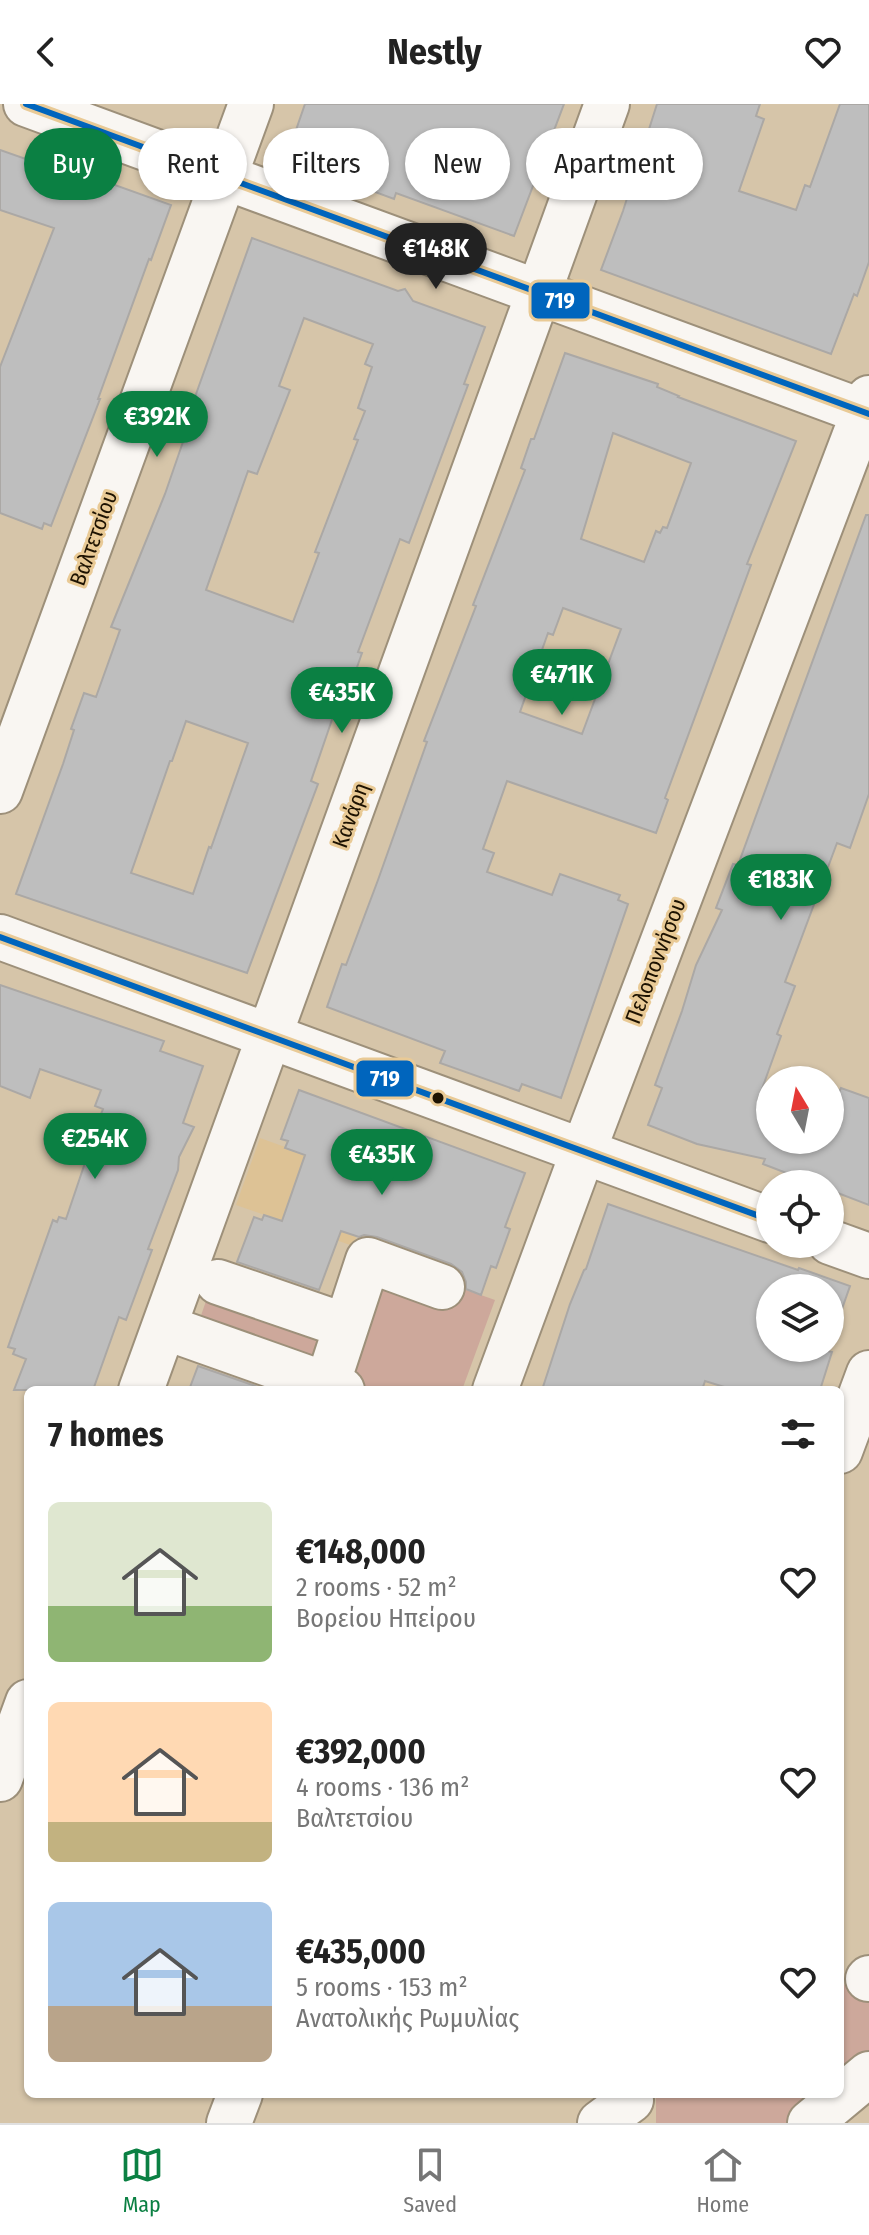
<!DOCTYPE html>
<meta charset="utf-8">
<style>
body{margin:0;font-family:"Fira Sans Condensed",sans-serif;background:#f6f6f6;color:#222;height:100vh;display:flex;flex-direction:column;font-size:30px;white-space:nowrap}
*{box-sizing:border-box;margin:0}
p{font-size:26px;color:#767676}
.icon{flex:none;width:44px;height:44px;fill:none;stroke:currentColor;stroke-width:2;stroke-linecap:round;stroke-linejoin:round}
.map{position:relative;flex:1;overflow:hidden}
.panel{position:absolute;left:24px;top:1282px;width:820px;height:712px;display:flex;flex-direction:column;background:#fff;border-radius:12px;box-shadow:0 2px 6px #0004}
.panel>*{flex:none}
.guide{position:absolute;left:24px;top:24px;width:822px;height:72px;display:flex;gap:16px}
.needle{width:52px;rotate:350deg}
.tools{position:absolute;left:756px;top:962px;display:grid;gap:16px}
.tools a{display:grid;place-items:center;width:88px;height:88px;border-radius:50%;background:#fff;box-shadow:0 2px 6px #0004;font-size:40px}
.price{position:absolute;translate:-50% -68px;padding:0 18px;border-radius:28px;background:#0b8043;color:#fff;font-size:26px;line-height:52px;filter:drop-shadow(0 2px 4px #0008)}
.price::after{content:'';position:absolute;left:50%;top:48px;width:24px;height:18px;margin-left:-12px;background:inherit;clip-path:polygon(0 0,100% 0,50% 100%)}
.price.current{background:#222;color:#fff}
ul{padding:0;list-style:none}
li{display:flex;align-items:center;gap:24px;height:200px;padding:0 24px}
li span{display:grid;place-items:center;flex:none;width:224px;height:160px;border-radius:12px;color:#555}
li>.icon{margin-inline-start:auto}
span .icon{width:96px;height:96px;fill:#fffc;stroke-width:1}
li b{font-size:34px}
h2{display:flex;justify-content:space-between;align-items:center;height:96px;padding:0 24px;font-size:34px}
.pill{padding:0 28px;border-radius:36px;background:#fff;box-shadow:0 2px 6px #0004;font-size:28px;line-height:72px}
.pill.current{background:#0b8043;color:#fff}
header{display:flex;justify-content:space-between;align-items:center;height:104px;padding:0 24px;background:#fff;font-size:36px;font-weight:700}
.tab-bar{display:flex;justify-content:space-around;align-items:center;height:112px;border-top:2px solid #e0e0e0;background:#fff;font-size:22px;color:#767676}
.tab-bar a{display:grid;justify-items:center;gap:4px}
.tab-bar .current{color:#0b8043}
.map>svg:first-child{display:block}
</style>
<header><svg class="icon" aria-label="back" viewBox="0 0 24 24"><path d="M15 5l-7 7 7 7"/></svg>Nestly<svg class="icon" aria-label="heart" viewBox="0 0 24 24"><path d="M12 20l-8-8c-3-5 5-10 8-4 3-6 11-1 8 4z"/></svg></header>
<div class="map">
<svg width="869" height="2019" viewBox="0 0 869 2019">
<rect width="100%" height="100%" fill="#d6c5a9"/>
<path fill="#ddc295" d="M260,1034L377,1076L353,1142L236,1101Z"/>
<path fill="#cda89b" d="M365,1150L495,1196L462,1286H365L196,1226L215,1171L341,1216Z
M840,1880L869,1885V1949L840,1974Z
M656,1990H822L789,2019H656Z"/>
<path fill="#bebebe" stroke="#aba8a5" stroke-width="2" fill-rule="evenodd" d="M305,0H564L514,132L396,89L394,95L286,55Z
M657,0H760L756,12L764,15L739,87L796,106L805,81L810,83L840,0H869V158L857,192L854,190L831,250L601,166L623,107Z
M0,46L57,66L59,61L171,101L151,156L149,155L98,295H100L51,422L44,419L42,425L0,409V263L54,124L0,106Z
M252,134L398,187L405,185L413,197L485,223L464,280L468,281L409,439L400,435L358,548L362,549L342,606L336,604L311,677L318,680L247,869L16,790L63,660L74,626L71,625L84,589L96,593L120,526L111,523L165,390L194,306L191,304ZM304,214L373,240L365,260L372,263L358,304L365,307L354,335L358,336L315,448L319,449L293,518L206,486L248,367L257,370L290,286L279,282ZM186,617L248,639L211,744L209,743L193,790L131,769L170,657H172Z
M565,249L658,280L657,283L679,292L678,293L796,337L747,460L751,461L665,694L668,696L656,729L507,677L483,745L494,749L487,768L552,791L560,770L620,791L618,796L628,800L561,994L522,980L519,987L440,959L445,947L327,903L342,860L346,861L378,776L427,638L424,637L476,502L473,501L525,366L521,364L531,335H534ZM613,329L691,359L667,424L663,423L660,429L656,427L644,458L581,435ZM563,504L621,525L582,630L520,608L548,529L553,531Z
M866,411H869V690L850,744L837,739L785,878L795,882L777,930L781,932L758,996L770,1000V1036H830V987L838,990L841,984L869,994V1101L830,1086V1080H815L763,1060L765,1055L697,1040L648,1021L662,984L655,981L682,907L696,861L722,806L716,804L733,760L738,761Z
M0,881L164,937L160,947L203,962L183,1019L194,1023L179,1053L178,1066L148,1145L152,1146L126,1216L119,1213L93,1286H14L26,1255L13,1250L15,1245L8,1243L53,1116L57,1118L59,1113L66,1115L91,1041L89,1040L103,1005L95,1002L101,986L40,965L30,994L0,982Z
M299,986L525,1069L505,1123L510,1125L496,1164L491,1162L481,1191L466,1185V1178L462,1168L451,1160L377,1133L364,1131L359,1133L341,1127L319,1186L237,1158L254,1113L262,1116L264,1111L282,1117L305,1051L285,1044L288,1037L281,1035Z
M608,1100L798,1166L799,1164L850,1182L830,1239V1184H770V1244H828L827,1247L832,1248L820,1286H734L705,1277L702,1286H542L570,1200L584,1166L586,1165Z
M198,1262L267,1286H189Z"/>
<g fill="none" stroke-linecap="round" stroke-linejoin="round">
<defs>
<path id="minor" d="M26,0L869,310
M0,687L251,0
M0,833L770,1116
M830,1138L869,1152
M218,1178L346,1222
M164,1223L342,1286
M327,1281L368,1156L442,1183
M141,1286L607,0
M495,1286L583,1048L869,294
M840,1347L869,1269
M0,1675L28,1598
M868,1875L869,1874
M229,2019L240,1990
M600,2019L631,1996
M810,2019L869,1970"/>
</defs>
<use href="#minor" stroke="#9d907a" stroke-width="48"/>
<use href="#minor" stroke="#f9f6f2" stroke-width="44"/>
<defs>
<path id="bus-1" d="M26,0L869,310
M0,833L770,1116"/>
</defs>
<use href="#bus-1" stroke="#e9ca96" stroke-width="12"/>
<use href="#bus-1" stroke="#0065bd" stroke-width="6"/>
</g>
<circle fill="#1d1201" stroke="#e9ca96" stroke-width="3" cx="438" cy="994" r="7"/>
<g text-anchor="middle" stroke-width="6" stroke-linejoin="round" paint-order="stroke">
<g font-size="22" fill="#1d1201" stroke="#e9ca96">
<text transform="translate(93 434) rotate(-70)" y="8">Βαλτετσίου</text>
<text transform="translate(350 711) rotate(-70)" y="8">Κανάρη</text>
<text transform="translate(655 857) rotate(-69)" y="8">Πελοποννήσου</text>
</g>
</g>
<g stroke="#e9ca96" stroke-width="3">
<rect x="530" y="177" width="61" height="39" rx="8" fill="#0065bd"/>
<rect x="355" y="955" width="60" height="39" rx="8" fill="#0065bd"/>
</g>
<g font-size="22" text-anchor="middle" font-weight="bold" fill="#fff">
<text x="560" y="204">719</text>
<text x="385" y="982">719</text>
</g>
</svg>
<div class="tools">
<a><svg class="needle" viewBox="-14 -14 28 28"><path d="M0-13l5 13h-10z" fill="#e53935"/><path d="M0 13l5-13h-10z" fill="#767676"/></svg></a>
<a><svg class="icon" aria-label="locate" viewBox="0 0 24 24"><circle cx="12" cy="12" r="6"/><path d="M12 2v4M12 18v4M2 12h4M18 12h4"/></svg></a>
<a><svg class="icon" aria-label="layers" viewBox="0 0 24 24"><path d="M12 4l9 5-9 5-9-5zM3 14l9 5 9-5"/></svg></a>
</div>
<b class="price current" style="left:436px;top:187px">€148K</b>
<b class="price" style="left:157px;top:355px">€392K</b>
<b class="price" style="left:562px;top:613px">€471K</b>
<b class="price" style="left:342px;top:631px">€435K</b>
<b class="price" style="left:781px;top:818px">€183K</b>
<b class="price" style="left:95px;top:1077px">€254K</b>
<b class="price" style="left:382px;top:1093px">€435K</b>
<div class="guide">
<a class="pill current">Buy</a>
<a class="pill">Rent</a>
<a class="pill">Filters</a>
<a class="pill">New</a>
<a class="pill">Apartment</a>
</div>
<section class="panel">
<h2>7 homes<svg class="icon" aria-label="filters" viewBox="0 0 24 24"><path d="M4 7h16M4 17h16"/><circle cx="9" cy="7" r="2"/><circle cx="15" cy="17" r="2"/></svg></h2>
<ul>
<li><span style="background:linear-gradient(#dfe7d0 65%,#8fb573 0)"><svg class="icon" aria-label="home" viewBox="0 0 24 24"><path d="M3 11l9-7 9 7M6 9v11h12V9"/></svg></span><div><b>€148,000</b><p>2 rooms · 52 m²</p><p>Βορείου Ηπείρου</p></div><svg class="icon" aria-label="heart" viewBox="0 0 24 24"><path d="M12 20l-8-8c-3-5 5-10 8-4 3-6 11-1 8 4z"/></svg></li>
<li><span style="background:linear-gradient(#ffd9b3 75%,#c2b280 0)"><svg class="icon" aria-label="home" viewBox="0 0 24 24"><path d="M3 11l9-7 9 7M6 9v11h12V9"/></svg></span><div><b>€392,000</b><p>4 rooms · 136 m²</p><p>Βαλτετσίου</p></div><svg class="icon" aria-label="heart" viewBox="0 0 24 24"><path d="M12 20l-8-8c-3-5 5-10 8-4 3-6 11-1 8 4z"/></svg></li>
<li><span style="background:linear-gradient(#a9c7e8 65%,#b9a48a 0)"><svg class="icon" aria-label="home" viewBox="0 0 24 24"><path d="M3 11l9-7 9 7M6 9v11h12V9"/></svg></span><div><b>€435,000</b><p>5 rooms · 153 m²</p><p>Ανατολικής Ρωμυλίας</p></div><svg class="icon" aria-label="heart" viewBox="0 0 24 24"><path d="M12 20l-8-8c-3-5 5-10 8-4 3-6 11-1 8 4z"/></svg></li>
</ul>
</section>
</div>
<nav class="tab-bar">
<a class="current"><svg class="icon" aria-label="map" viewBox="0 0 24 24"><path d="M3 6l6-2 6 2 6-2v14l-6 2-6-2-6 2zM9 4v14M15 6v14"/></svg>Map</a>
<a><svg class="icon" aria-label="saved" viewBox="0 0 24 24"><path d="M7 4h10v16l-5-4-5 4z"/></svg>Saved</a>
<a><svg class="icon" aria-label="home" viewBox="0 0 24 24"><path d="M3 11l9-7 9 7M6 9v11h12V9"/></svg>Home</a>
</nav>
